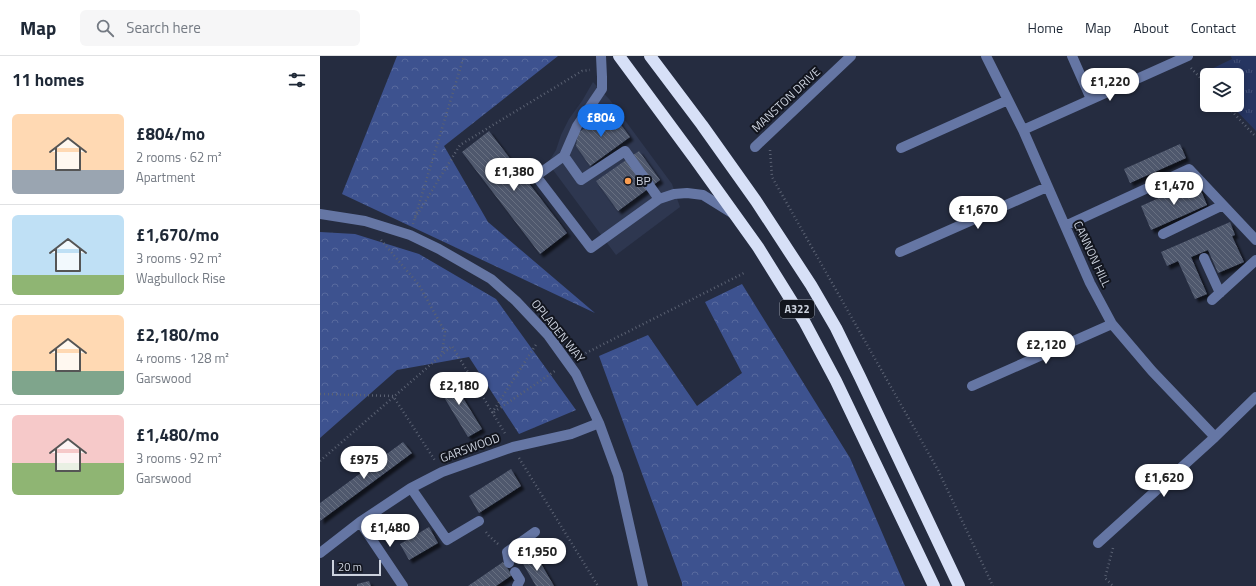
<!DOCTYPE html>
<meta charset="utf-8">
<style>
body{margin:0;font-family:"Titillium Web",sans-serif;background:#f6f6f7;color:#1f2937;height:100vh;display:flex;flex-direction:column;font-size:15px;white-space:nowrap}
*{box-sizing:border-box;margin:0}
p{font-size:13px;color:#747a83}
.icon{flex:none;width:22px;height:22px;fill:none;stroke:currentColor;stroke-width:2;stroke-linecap:round;stroke-linejoin:round}
.map{position:relative;flex:1;overflow:hidden}
.drawer{display:flex;flex-direction:column;background:#fff;width:320px}
.drawer>*{flex:none}
.fabs{position:absolute;left:880px;top:12px;display:grid;gap:8px}
.fabs a{display:grid;place-items:center;width:44px;height:44px;border-radius:6px;background:#fff;box-shadow:0 2px 6px #0003;font-size:20px}
.scale{position:absolute;left:12px;bottom:10px;width:49px;box-sizing:border-box;padding-left:4px;border:2px solid #ccd2de;border-top:0;font-size:11px;line-height:14px;white-space:nowrap;color:#ccd2de;-webkit-text-stroke:3px #12151e;paint-order:stroke}
.price{position:absolute;translate:-50% -34px;padding:0 9px;border-radius:14px;background:#fff;color:#222;font-size:13px;line-height:26px;filter:drop-shadow(0 1px 2px #0008)}
.price::after{content:'';position:absolute;left:50%;top:24px;width:12px;height:9px;margin-left:-6px;background:inherit;clip-path:polygon(0 0,100% 0,50% 100%)}
.price.active{background:#1a73e8;color:#fff}
ul{padding:0;list-style:none}
li{display:flex;align-items:center;gap:12px;height:100px;padding:0 12px}
li+li{border-top:1px solid #e0e1e3}
li span{display:grid;place-items:center;flex:none;width:112px;height:80px;border-radius:6px;color:#555}
li>.icon{margin-inline-start:auto}
span .icon{width:48px;height:48px;fill:#fffc;stroke-width:1}
li b{font-size:17px}
h2{display:flex;justify-content:space-between;align-items:center;height:48px;padding:0 12px;font-size:17px}
header{display:flex;align-items:center;gap:24px;box-sizing:border-box;height:56px;padding:0 20px;background:#fff;border-bottom:1px solid #e0e1e3}
header strong{font-size:19px}
nav{display:flex;gap:22px;margin-inline-start:auto;font-size:14px}
.search{width:280px;height:36px;background:#f6f6f7;display:flex;align-items:center;gap:10px;box-sizing:border-box;padding:0 14px;border-radius:6px;color:#747a83;font-size:15px}
main{display:flex;flex:1;min-height:0}
.map>svg:first-child{display:block}
</style>
<header>
<strong>Map</strong>
<div class="search"><svg class="icon" aria-label="search" viewBox="0 0 24 24"><circle cx="10" cy="10" r="6"/><path d="M15 15l6 6"/></svg>Search here</div>
<nav><a>Home</a><a>Map</a><a>About</a><a>Contact</a></nav>
</header>
<main>
<section class="drawer">
<h2>11 homes<svg class="icon" aria-label="filters" viewBox="0 0 24 24"><path d="M4 7h16M4 17h16"/><circle cx="9" cy="7" r="2"/><circle cx="15" cy="17" r="2"/></svg></h2>
<ul>
<li><span style="background:linear-gradient(#ffd9b3 70%,#9aa5b1 0)"><svg class="icon" aria-label="home" viewBox="0 0 24 24"><path d="M3 11l9-7 9 7M6 9v11h12V9"/></svg></span><div><b>£804/mo</b><p>2 rooms · 62 m²</p><p>Apartment</p></div></li>
<li><span style="background:linear-gradient(#bfe0f5 75%,#8fb573 0)"><svg class="icon" aria-label="home" viewBox="0 0 24 24"><path d="M3 11l9-7 9 7M6 9v11h12V9"/></svg></span><div><b>£1,670/mo</b><p>3 rooms · 92 m²</p><p>Wagbullock Rise</p></div></li>
<li><span style="background:linear-gradient(#ffd9b3 70%,#7fa58c 0)"><svg class="icon" aria-label="home" viewBox="0 0 24 24"><path d="M3 11l9-7 9 7M6 9v11h12V9"/></svg></span><div><b>£2,180/mo</b><p>4 rooms · 128 m²</p><p>Garswood</p></div></li>
<li><span style="background:linear-gradient(#f6c9c9 60%,#8fb573 0)"><svg class="icon" aria-label="home" viewBox="0 0 24 24"><path d="M3 11l9-7 9 7M6 9v11h12V9"/></svg></span><div><b>£1,480/mo</b><p>3 rooms · 92 m²</p><p>Garswood</p></div></li>
</ul>
</section>
<div class="map">
<svg width="936" height="530" viewBox="0 0 936 530">
<defs>
<pattern id="forest-crowns" width="20" height="18" patternUnits="userSpaceOnUse"><rect width="20" height="18" fill="#3d528f"/><path d="M2 6a3 3 0 1 1 6 0M12 15a3 3 0 1 1 6 0" fill="none" stroke="#586a9e"/></pattern>
<pattern id="park-tufts" width="24" height="20" patternUnits="userSpaceOnUse"><rect width="24" height="20" fill="#263561"/><path d="M3 7l-1-3M5 7V3M7 7l1-3M15 17l-1-3M17 17v-4M19 17l1-3" fill="none" stroke="#445177"/></pattern>
<pattern id="building-back-hatch" width="6" height="6" patternUnits="userSpaceOnUse"><rect width="6" height="6" fill="#4f586d"/><path d="M-1 5l2 2M0 0l6 6M5-1l2 2" fill="none" stroke="#676f81"/></pattern>
<filter id="shadow"><feDropShadow dx="3.5" dy="3.5" stdDeviation="1" flood-color="#0009"/></filter>
</defs>
<rect width="100%" height="100%" fill="#252c40"/>
<path fill="#2e3750" d="M273,26L290,44L352,128L360,151L296,199L228,107L236,94L241,79L249,63L262,45Z"/>
<path fill="url(#forest-crowns)" d="M77,0H238L124,90L168,166L275,257L22,138Z
M0,176L35,178L99,198L176,243L256,354L199,378L149,301L77,314L0,382Z
M422,228L530,402L585,530H362V527L279,300L328,279L377,350L422,317L385,246Z"/>
<path fill="url(#park-tufts)" d="M911,0H936V75L911,49H917V19H887V24L881,18L912,3Z"/>
<path fill="url(#building-back-hatch)" filter="url(#shadow)" d="M290,54L310,81L270,110L256,90L258,77Z
M169,75L247,177L220,198L142,96Z
M860,88L866,102L810,127L804,113Z
M319,95L340,124L298,155L276,125Z
M877,125L887,149L831,174L821,150Z
M910,166L915,179L912,180L924,206L898,217L888,194L871,201L887,238L875,243L858,205L847,210L841,196Z
M129,319L162,373L148,381L116,328Z
M83,386L92,397L0,465V447Z
M191,413L201,430L159,457L149,440Z
M109,471L118,487L89,504L80,488Z
M216,499L234,530H216L202,506Z
M183,506L192,519L176,530H148Z
M49,525L51,530H37V528Z"/>
<g fill="none" stroke-linecap="round" stroke-linejoin="round">
<path stroke="#5b6273" stroke-width="2.5" stroke-dasharray="1 3" stroke-linecap="butt" d="M871,12L887,29
M906,49L936,81
M450,94L452,121L618,414L673,530
M95,162L140,89L262,15L270,14
M93,168L144,0
M61,184L99,229L125,276L122,298
M262,299L424,217
M0,338L73,340L116,406
M174,356L235,315
M172,357L217,287
M199,402L278,530
M0,405L132,290L186,379
M166,476L169,480L178,488
M793,492L785,522L793,530"/>
<path stroke="#6576a4" stroke-width="10" d="M281,0L282,21V33L257,70L244,100L216,120L271,192L339,143L354,138L367,137L383,139L412,157
M666,0L703,74L770,227L792,268L832,315L895,381
M752,0L771,43
M703,74L868,0
M435,91L531,0
M581,92L688,44
M244,100L261,124L305,95L339,143
M0,158L45,165L90,179L119,193L171,223L196,245L228,279L256,318L279,367L298,419L323,530
M745,170L869,113L936,184
M843,178L903,149
M580,196L727,131
M884,202L900,237
M892,244L936,204
M652,330L792,268
M91,432L127,484L159,465
M40,466L83,530
M778,487L895,381L936,341
M0,497L40,466L91,432L122,416L193,391L251,378L279,367
M189,507L187,496L215,476
M195,516L200,524L197,530"/>
<path stroke="#d7e0f7" stroke-width="12" d="M299,0L375,103L438,191L484,265L516,325L614,530
M330,0L382,69L436,145L491,229L516,272L540,321L639,530"/>
</g>
<circle fill="#fb9e51" stroke="#12151e" stroke-width="1.5" cx="308" cy="125" r="4"/>
<g text-anchor="middle" stroke-width="4" stroke-linejoin="round" paint-order="stroke">
<rect fill="#12151e" stroke="#9499a4" stroke-width="1" x="460" y="244" width="34" height="18" rx="3"/>
<g font-size="11" font-weight="bold" fill="#ccd2de">
<text x="477" y="257">A322</text>
</g>
<g font-size="12" fill="#ccd2de" stroke="#12151e">
<text transform="translate(466 44) rotate(-43)" y="4">MANSTON DRIVE</text>
<text transform="translate(772 198) rotate(65)" y="4">CANNON HILL</text>
<text transform="translate(238 275) rotate(51)" y="4">OPLADEN WAY</text>
<text transform="translate(150 392) rotate(-20)" y="4">GARSWOOD</text>
</g>
<g font-size="12" fill="#ccd2de" stroke="#12151e" text-anchor="start">
<text x="316" y="129">BP</text>
</g>
</g>
</svg>
<div class="fabs">
<a><svg class="icon" aria-label="layers" viewBox="0 0 24 24"><path d="M12 4l9 5-9 5-9-5zM3 14l9 5 9-5"/></svg></a>
</div>
<div class="scale">20 m</div>
<b class="price" style="left:790px;top:46px">£1,220</b>
<b class="price active" style="left:281px;top:82px">£804</b>
<b class="price" style="left:194px;top:136px">£1,380</b>
<b class="price" style="left:854px;top:150px">£1,470</b>
<b class="price" style="left:658px;top:174px">£1,670</b>
<b class="price" style="left:726px;top:309px">£2,120</b>
<b class="price" style="left:139px;top:350px">£2,180</b>
<b class="price" style="left:44px;top:424px">£975</b>
<b class="price" style="left:844px;top:442px">£1,620</b>
<b class="price" style="left:70px;top:492px">£1,480</b>
<b class="price" style="left:217px;top:516px">£1,950</b>
</div>
</main>
